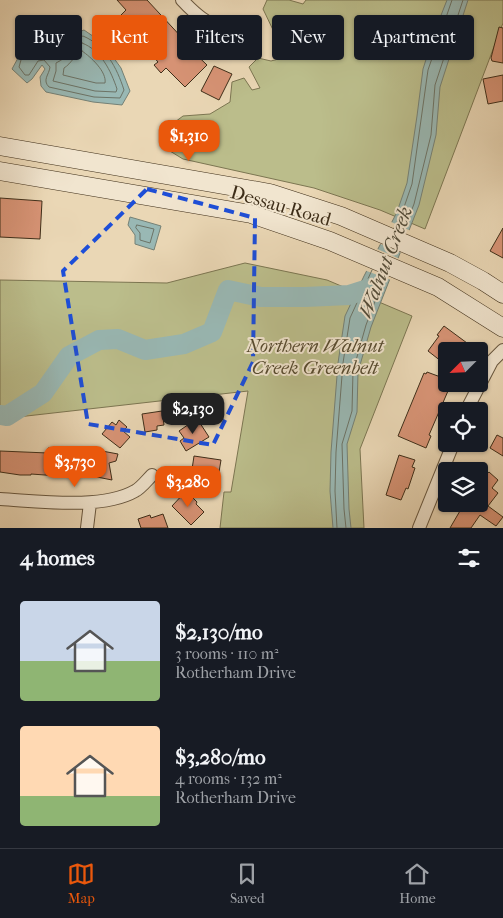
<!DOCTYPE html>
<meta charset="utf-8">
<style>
body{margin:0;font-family:"IM FELL French Canon",serif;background:#20242c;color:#f1f3f6;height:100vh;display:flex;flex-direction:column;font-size:19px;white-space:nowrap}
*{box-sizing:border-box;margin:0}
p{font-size:16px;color:#9ea1a6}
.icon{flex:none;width:28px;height:28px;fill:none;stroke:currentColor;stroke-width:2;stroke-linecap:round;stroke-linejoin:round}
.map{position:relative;height:528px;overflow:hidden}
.sheet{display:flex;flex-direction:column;background:#171b24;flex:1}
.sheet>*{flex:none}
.banner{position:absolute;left:15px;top:15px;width:474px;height:45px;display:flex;gap:10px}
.needle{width:32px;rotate:246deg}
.fabs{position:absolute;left:438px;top:342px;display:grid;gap:10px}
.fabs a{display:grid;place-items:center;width:50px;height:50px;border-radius:5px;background:#171b24;box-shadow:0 1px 4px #0004;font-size:25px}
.price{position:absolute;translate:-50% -42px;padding:0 11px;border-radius:10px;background:#ea580c;color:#fff;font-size:16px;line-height:32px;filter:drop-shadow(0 1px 2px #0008)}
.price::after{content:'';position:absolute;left:50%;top:30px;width:15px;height:11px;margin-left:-8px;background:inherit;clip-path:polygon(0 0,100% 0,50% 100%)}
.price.on{background:#222;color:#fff}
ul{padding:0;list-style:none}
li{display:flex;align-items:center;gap:15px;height:125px;padding:0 20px}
li span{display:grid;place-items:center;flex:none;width:140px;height:100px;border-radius:5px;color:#555}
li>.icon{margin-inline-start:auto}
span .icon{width:60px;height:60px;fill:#fffc;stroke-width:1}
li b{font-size:21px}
h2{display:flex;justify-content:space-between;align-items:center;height:60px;padding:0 20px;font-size:21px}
.tag{padding:0 18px;border-radius:5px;background:#171b24;box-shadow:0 1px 4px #0004;font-size:18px;line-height:45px}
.tag.on{background:#ea580c;color:#fff}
.tabs{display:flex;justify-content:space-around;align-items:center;height:70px;border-top:1px solid #363941;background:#171b24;font-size:14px;color:#9ea1a6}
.tabs a{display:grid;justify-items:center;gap:2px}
.tabs .on{color:#ea580c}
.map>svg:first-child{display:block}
</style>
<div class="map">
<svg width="503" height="528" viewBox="0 0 503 528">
<rect width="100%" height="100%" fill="#ead7b5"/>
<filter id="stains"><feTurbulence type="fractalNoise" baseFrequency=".004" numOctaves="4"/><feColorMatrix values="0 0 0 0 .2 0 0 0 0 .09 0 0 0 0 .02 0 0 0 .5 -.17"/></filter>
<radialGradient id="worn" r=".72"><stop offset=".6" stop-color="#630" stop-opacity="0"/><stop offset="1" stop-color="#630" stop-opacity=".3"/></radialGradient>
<path fill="#bbbd8b" stroke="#7c7652" d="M267,0H289L303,4L306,0H503V23L425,229L380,210L314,188L183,159L165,148L175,122L183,116L210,114L230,102L232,82L244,78L252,90L260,88L249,67L258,58L271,61L282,58L275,34L263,9Z
M245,263L327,280L412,316L360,449L364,528H220L224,492H231L248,391L0,419V280L167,283Z"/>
<path fill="#99b8b4" stroke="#758176" d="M447,0H468L440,87L436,135L419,205L371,327L358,372L357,412L347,444L349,509L351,528H333L330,491L331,452L338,363L345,316L364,276L397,212L407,183L417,116L423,69L436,28Z
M38,21L56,26V43L50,53L58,50L65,37L84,30L103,43L121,68L130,91L122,105L93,102L46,92L41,86L40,77L45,69L42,65L32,79L27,83L12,69L18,58L20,44Z
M130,217L161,226L154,250L135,244V235L128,225Z"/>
<path fill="#ead7b5" d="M389,221L411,231L402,253L378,243Z
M375,248L400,259L391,280L364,270Z"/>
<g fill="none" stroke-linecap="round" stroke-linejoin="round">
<path stroke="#6c7366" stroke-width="1" d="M40,27L51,31V41L46,50L47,55L50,57L61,54L69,41L83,36C105,45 117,68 124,90L120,98L94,97L49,87C42,80 49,75 50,67L44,60L38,61L29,75H25L19,67L25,46Z
M41,36H44L45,39L41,47L40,53L31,58L30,55L31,48Z
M82,43C101,50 111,71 117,89L116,92L95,91L53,81L56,71V63C71,56 67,48 82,43Z
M82,51C91,57 107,72 105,83H96L63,75L64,68C71,64 76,53 82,51Z
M137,225L154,229L150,243L140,240V233L136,228Z
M394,228L402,213L412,184L428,70L452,0
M403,232L414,204L431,135L435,85L463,0
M337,528L335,491L336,452L343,363L350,318L372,270
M346,528L344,509L342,444L352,411L353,371L366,325L385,275"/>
<path stroke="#99b8b4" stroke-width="20" d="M0,415L7,416L43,393L69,356L99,340L118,339L145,350L184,344L212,332L228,290L261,297H305L349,295L371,288"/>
</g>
<path fill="#d79375" stroke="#3e2e19" d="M117,0H147L185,41L183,42L207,65L185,87L166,68L161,73L154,65L158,62L152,55L159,49L138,27L135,30L121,15L126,10Z
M499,27L503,28V63L492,61L491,58Z
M214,66L232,74L219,100L201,91Z
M503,75V101L488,104L483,79Z
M0,198L42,201L40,239L0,237Z
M503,228V258L490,251Z
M444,326L467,343L461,351H446V365L428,351L439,336L437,335Z
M427,372L446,379V384H451L429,435L431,436L426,448L398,436L424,373L426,374Z
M162,411L164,425L157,426V430L145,432L142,414Z
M119,420L127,427L123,431L130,437L120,448L102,434L112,422L116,425Z
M195,420H198L209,437L186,451L180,441L184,438L179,431Z
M497,435L503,438V456L490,448Z
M48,448L65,449L64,465L59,476L31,474V475H20L0,472V451L48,453Z
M102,451L118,454L116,461L109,463L112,480L97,477Z
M399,455L415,460L412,467L415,468L408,489L406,488L401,500L386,495Z
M194,456L221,460L218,478L214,477V480L191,476Z
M489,472L498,480L492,488L498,493L488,506L503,517L496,526L480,515L471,528H450L464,504H479V481Z
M186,491L197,502L196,504L204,512L191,525L172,506Z
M163,514L168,528H141L138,519L150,515L151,518Z"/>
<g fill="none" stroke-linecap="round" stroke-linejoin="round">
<defs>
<path id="street" d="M182,0C196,15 206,23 226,31
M466,411L492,361L503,350
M0,499C38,501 102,510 135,491C141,488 147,480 152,475
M87,528L90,503
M419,528L453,444"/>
<path id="secondary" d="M0,146L270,193L341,216L450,263L483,281L503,294
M0,171L251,214L330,241L438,287L503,328"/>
</defs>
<use href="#street" stroke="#695840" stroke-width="14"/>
<use href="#secondary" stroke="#3e2e19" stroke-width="19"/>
<use href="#street" stroke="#f1e5cf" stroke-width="12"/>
<use href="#secondary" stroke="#f1e5cf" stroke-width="18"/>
</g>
<path fill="none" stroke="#1d4ed8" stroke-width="4" stroke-dasharray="10 6" stroke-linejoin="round" d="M147,189L255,218L253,362L213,445L88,424L63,271Z"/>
<g text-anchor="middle" stroke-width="4" stroke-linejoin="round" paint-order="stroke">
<g font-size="19" fill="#3e2e19" stroke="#f1e5cf">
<text transform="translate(281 205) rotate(16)" y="7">Dessau Road</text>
</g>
<g font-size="19" font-style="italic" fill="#574b30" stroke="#f1e5cf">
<text x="315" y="352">Northern Walnut<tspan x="315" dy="22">Creek Greenbelt</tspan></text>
</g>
<g font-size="20" font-style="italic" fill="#504a38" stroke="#f1e5cf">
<text transform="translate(385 262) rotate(-69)" y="7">Walnut Creek</text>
</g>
</g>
<rect width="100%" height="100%" filter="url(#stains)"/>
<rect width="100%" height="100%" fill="url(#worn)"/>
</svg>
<div class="fabs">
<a><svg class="needle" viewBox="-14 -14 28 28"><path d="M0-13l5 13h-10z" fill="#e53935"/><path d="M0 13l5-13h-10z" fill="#9ea1a6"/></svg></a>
<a><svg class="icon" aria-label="locate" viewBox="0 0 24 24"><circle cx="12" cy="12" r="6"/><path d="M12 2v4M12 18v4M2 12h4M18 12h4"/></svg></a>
<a><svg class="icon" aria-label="layers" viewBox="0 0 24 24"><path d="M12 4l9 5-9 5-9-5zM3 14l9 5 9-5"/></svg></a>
</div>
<b class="price" style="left:189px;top:162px">$1,310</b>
<b class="price on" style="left:193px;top:435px">$2,130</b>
<b class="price" style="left:75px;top:488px">$3,730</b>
<b class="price" style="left:188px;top:508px">$3,280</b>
<div class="banner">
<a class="tag">Buy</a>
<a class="tag on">Rent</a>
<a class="tag">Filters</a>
<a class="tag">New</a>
<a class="tag">Apartment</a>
</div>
</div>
<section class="sheet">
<h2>4 homes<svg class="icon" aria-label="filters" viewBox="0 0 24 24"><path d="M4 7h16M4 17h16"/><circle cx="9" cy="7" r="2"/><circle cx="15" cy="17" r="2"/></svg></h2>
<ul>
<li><span style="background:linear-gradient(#c9d6e8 60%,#8fb573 0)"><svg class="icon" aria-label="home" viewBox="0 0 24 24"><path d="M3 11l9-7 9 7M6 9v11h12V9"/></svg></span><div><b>$2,130/mo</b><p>3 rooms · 110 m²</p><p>Rotherham Drive</p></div></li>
<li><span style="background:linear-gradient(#ffd9b3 70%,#8fb573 0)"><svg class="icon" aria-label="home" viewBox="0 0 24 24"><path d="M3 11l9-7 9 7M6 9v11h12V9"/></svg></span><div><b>$3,280/mo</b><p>4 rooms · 132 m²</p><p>Rotherham Drive</p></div></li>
</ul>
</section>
<nav class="tabs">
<a class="on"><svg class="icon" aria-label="map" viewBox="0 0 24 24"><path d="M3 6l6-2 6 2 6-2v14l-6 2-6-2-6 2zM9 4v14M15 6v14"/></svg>Map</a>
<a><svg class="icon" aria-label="saved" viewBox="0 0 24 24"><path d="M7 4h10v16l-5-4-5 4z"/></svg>Saved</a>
<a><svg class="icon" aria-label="home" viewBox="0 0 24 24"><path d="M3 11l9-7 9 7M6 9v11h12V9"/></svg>Home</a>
</nav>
